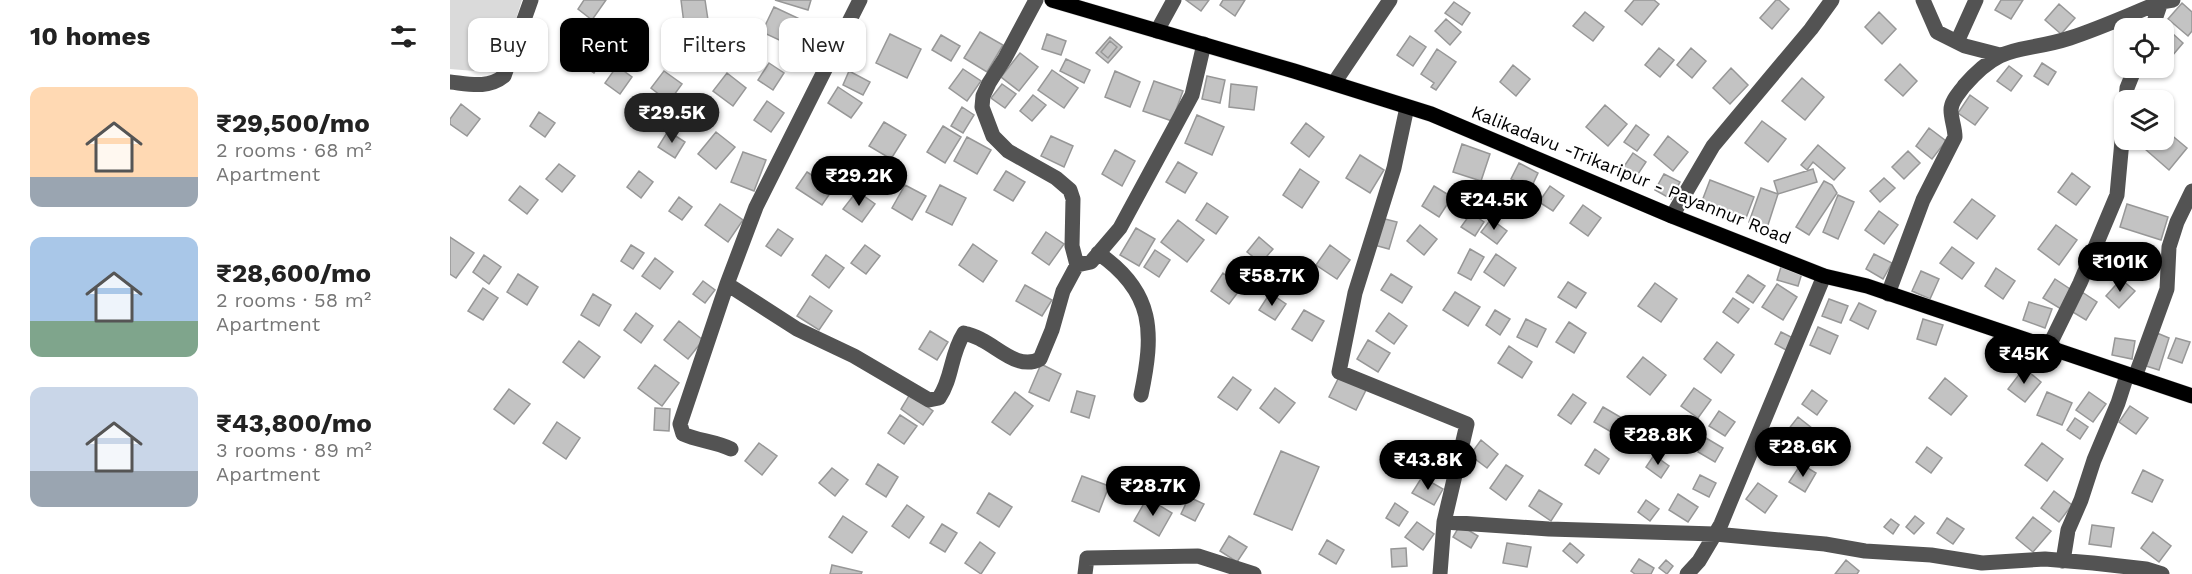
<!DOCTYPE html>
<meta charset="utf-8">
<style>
body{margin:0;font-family:"Work Sans",sans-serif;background:#f6f6f6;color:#222;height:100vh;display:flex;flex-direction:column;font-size:22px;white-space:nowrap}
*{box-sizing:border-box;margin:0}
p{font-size:20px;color:#767676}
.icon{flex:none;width:33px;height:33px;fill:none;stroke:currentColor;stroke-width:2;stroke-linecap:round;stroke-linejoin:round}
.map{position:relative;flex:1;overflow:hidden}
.drawer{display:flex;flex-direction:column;background:#fff;width:450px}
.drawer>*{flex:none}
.banner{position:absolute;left:18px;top:18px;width:570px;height:54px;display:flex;gap:12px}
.fabs{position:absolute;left:1664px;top:18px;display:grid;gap:12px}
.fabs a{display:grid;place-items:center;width:60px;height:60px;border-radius:12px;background:#fff;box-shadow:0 2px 4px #0004;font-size:30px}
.price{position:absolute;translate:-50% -51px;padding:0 14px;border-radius:21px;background:#000;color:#fff;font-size:20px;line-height:39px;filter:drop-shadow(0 2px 3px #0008)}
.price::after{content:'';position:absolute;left:50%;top:36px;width:18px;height:14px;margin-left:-9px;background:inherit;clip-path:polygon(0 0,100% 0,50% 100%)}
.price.current{background:#222;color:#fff}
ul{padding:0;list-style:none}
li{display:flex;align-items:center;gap:18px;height:150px;padding:0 30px}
li span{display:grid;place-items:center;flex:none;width:168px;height:120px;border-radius:12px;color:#555}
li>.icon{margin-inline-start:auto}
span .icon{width:72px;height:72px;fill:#fffc;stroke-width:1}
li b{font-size:26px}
h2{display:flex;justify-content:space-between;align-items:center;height:72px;padding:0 30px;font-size:26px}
.chip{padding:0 21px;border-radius:12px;background:#fff;box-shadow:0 2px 4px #0004;font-size:21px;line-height:54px}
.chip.current{background:#000;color:#fff}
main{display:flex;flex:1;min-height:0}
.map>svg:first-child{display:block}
</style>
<main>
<section class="drawer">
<h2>10 homes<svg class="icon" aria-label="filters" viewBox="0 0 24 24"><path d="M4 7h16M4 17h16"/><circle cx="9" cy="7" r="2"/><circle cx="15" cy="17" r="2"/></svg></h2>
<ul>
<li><span style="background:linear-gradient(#ffd9b3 75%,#9aa5b1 0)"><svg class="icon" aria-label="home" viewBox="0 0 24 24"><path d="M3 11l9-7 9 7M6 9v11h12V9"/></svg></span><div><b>₹29,500/mo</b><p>2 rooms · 68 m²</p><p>Apartment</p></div></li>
<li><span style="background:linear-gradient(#a9c7e8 70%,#7fa58c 0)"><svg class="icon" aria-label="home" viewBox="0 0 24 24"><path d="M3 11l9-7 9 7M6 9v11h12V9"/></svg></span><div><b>₹28,600/mo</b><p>2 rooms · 58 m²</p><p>Apartment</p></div></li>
<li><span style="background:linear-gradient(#c9d6e8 70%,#9aa5b1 0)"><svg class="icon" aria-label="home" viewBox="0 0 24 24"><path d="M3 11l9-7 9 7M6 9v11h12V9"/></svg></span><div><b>₹43,800/mo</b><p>3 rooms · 89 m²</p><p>Apartment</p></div></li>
</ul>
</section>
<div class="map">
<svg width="1742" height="574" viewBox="0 0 1742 574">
<rect width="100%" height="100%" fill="#fff"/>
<path fill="#dadada" d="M0,0H72L49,73L0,69Z"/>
<path fill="#c3c3c3" stroke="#979797" stroke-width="1.5" d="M134,0H156L142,20L128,9Z
M231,0H255L258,20L234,24Z
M325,0H361L358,10Z
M736,0H759L751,11Z
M773,0H795L785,16L770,5Z
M1184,0H1204L1209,4L1192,25L1175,11Z
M1326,0H1329L1339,9L1322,29L1310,18Z
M1551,0H1573L1561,19L1545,10Z
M1004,2L1020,13L1012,25L995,13Z
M1732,3L1742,12V31L1738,36L1718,19Z
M1609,4L1625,18L1611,34L1595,20Z
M324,7L352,20L340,45L312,32Z
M1135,12L1154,27L1143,41L1123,26Z
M1429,12L1446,29L1432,44L1415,27Z
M361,19L378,29L365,50L348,40Z
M996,19L1011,32L1000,45L985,31Z
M270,25L290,37L278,55L259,43Z
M530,32L553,45L537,72L514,58Z
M1722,33L1733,43L1717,62L1713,58V43Z
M440,34L471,49L457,78L426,63Z
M597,34L616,41L611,55L592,49Z
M491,35L510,46L501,61L482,50Z
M960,36L976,47L963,66L947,55Z
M660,37L672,47L658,63L646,53Z
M660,41L667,47L658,58L651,52Z
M1209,48L1224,60L1210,77L1195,65Z
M1241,48L1256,61L1242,78L1227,65Z
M138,49L153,58L144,73L130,64Z
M987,49L1006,62L986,90L981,87L984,83L971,74Z
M570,53L588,67L569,91L551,77Z
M616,59L640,70L634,83L610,71Z
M319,63L334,73L323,90L308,80Z
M1592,63L1606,72L1598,85L1584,76Z
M1450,64L1467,81L1453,96L1435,80Z
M1063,65L1080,79L1066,96L1050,82Z
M167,66L182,77L170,94L155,83Z
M1559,66L1572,76L1561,91L1547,81Z
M1281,68L1298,85L1280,104L1263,88Z
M513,69L531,81L517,101L499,88Z
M602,70L628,88L614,108L588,90Z
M214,71L232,84L219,102L201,88Z
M399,71L420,82L413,95L393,85Z
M665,71L690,82L680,107L655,97Z
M277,73L296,88L283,106L263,91Z
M757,76L775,80L770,103L752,99Z
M1352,78L1374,97L1355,120L1332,101Z
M704,81L733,91L722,121L693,111Z
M552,84L566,94L555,108L541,98Z
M781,84L807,87L804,110L779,107Z
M388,87L412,103L401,118L378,103Z
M583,95L596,105L582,121L570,111Z
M1520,95L1538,108L1525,125L1508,113Z
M317,101L334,113L321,132L304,120Z
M11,104L30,119L17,136L0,124V119Z
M1155,105L1177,124L1158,146L1136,127Z
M512,107L524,115L513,133L501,126Z
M89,112L105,123L95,137L80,126Z
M747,115L774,127L762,155L735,143Z
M1312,121L1336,139L1318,162L1295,143Z
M434,122L456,135L441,159L419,146Z
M856,123L874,137L859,157L841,143Z
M1186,125L1199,135L1187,151L1174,142Z
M493,126L511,137L495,163L477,152Z
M1479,128L1496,141L1482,159L1466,146Z
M1713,128L1737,148L1719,170L1695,149L1703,140H1713Z
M218,131L235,142L225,158L208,147Z
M266,132L285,147L266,169L248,154Z
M601,136L623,146L614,167L591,156Z
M1218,136L1238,152L1223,171L1204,155Z
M517,137L541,150L527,174L504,161Z
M1012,144L1040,154L1031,181L1003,172Z
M1368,145L1395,168L1384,180L1363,162L1357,170L1351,165Z
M665,150L685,161L672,186L652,174Z
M1458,151L1470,163L1454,179L1442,167Z
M293,152L316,160L304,191L281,182Z
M1183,153L1196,162L1184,180L1171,171Z
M910,155L934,170L920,193L896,178Z
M728,162L747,173L735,193L716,182Z
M1069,163L1088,173L1081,188L1061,179Z
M109,164L125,176L112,192L96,179Z
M850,169L869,182L852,208L833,195Z
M1363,169L1367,182L1328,194L1324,181Z
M189,171L203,182L191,198L177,187Z
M556,171L575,182L563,201L544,190Z
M357,172L383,189L372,205L346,188Z
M1622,173L1640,187L1626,205L1608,192Z
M1214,174L1230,182L1221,199L1205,190Z
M1434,178L1445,188L1430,202L1420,191Z
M1260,180L1304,197L1296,218L1252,201Z
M1374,181L1382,185L1387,193L1359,235L1346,227Z
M455,185L476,196L462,220L442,208Z
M490,185L516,198L502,225L476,212Z
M70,186L88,200L77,214L59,200Z
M984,186L1002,197L989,217L972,206Z
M1100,186L1114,196L1103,211L1089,202Z
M1311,188L1328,194L1317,228L1299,222Z
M407,191L425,204L412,222L393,209Z
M1388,195L1404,202L1388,239L1373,232Z
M229,197L242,207L232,220L219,211Z
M1522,199L1545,216L1527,239L1504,222Z
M757,203L778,217L766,234L746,220Z
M270,204L293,220L278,242L255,225Z
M1677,204L1718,217L1711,240L1670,227Z
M1133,205L1151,218L1138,236L1120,223Z
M1429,211L1448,225L1434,244L1415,230Z
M1021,213L1034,222L1025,236L1011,227Z
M931,218L947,222L939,249L924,245Z
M1041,219L1057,231L1047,244L1031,232Z
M728,220L754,240L737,262L711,242Z
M970,225L987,239L974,255L957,241Z
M1606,225L1627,240L1609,265L1588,249Z
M686,228L705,239L689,266L670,255Z
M328,229L343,239L331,256L316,246Z
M596,232L614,244L599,265L582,253Z
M0,237L24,253L6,278L0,274Z
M809,237L823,249L811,263L797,252Z
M523,244L547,261L533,282L509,265Z
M181,245L194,253L183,269L171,261Z
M415,245L430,256L416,274L401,263Z
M880,245L900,260L887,279L866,265Z
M1502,247L1524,263L1512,279L1490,263Z
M1020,249L1034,257L1021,280L1008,273Z
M705,250L720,260L709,277L694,267Z
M1046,254L1066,268L1054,286L1034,272Z
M1424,254L1442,263L1433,279L1416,269Z
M34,255L51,267L39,284L23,272Z
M376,255L394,268L379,288L362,275Z
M205,258L223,272L210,289L192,276Z
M1331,267L1352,273L1348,286L1327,280Z
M1546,268L1565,281L1553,299L1535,286Z
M1471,271L1489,279L1480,299L1462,291Z
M773,273L792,287L779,304L761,291Z
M68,274L88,287L77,305L57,292Z
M941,274L962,287L952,303L931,290Z
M1298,275L1315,286L1303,303L1286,292Z
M1605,279L1623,291L1611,309L1593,298Z
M1671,279L1685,291L1669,308L1656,296Z
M253,281L265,290L255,303L243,294Z
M1118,282L1136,293L1126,308L1108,297Z
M1205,283L1227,299L1211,322L1188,306Z
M1327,284L1347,297L1333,320L1312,307Z
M575,285L602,300L592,316L566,301Z
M33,288L48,298L33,320L18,311Z
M1005,292L1030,307L1018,326L993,310Z
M1632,292L1647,302L1636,320L1621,311Z
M820,293L836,304L825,320L809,310Z
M143,294L161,305L149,326L131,315Z
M360,296L382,311L369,330L347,316Z
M1283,298L1299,309L1288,323L1273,312Z
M1379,299L1398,306L1391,323L1372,316Z
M1579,302L1602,309L1595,328L1573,320Z
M1409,303L1426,311L1418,329L1400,320Z
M854,310L874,321L862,341L842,329Z
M1045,310L1060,319L1050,335L1036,325Z
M186,313L203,326L191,343L174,330Z
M939,313L957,326L944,344L926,331Z
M1076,319L1096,329L1087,347L1067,337Z
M1473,319L1493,325L1486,345L1467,339Z
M229,321L253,340L238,359L214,340Z
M1119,322L1136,333L1124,353L1106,342Z
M1368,327L1388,336L1380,354L1360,345Z
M480,331L498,342L487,360L469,349Z
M1331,332L1343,338L1336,350L1325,344Z
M1707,333L1719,338L1709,370L1696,366Z
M1665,338L1685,341L1682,359L1662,355Z
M1726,338L1740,342L1732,363L1718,358Z
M918,340L940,353L928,372L907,359Z
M129,341L150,357L134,378L113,362Z
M1267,342L1284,355L1271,373L1254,359Z
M1059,346L1082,362L1072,378L1048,363Z
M1193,357L1216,375L1200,395L1177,377Z
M591,364L611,374L599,401L579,392Z
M205,365L229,383L212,406L188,388Z
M1574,368L1591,382L1575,402L1558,389Z
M783,377L801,390L787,410L768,397Z
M889,377L916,390L906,410L879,397Z
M1495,378L1517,396L1501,415L1479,398Z
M825,388L845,403L829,423L810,408Z
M1244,388L1261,400L1248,418L1231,406Z
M59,389L80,404L64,424L44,409Z
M1362,390L1377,401L1367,415L1352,404Z
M627,391L645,396L639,418L621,412Z
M565,392L583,406L560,435L542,422Z
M1597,392L1622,403L1612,425L1587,415Z
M1639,392L1656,404L1643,422L1626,410Z
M460,394L483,411L473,425L451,409Z
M1123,394L1136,403L1121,424L1108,415Z
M1680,406L1698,418L1686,434L1669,422Z
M1153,407L1172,418L1163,433L1144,422Z
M205,408L220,409L219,431L204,430Z
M1269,411L1285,422L1275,436L1259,426Z
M450,415L467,426L454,444L438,433Z
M1348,417L1363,429L1353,442L1337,431Z
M1625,418L1638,427L1630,439L1617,430Z
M107,422L130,438L116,459L93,443Z
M1256,438L1273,448L1265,462L1248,452Z
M1031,440L1048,454L1037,468L1020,455Z
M309,443L327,456L312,475L295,461Z
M1592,443L1613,459L1597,481L1575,465Z
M1477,447L1492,458L1481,473L1466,462Z
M1145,449L1159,459L1149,474L1135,465Z
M831,451L869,467L842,530L804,514Z
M1204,455L1219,466L1211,478L1196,467Z
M428,464L448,477L436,497L416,484Z
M1351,464L1366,473L1355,492L1339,482Z
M1056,465L1073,476L1056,500L1040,488Z
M382,468L398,480L385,496L369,483Z
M1693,470L1713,480L1702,502L1682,493Z
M1250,475L1266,483L1259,497L1243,489Z
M632,476L659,486L649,512L622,501Z
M972,477L993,489L984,505L962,493Z
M1308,483L1327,496L1315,513L1296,499Z
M1089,490L1112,504L1101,521L1079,506Z
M1604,491L1622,505L1609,522L1591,508Z
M539,493L562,507L549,527L527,513Z
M1228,494L1248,507L1238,522L1219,510Z
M739,497L754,504L745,521L731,514Z
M697,498L722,513L709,536L684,521Z
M1196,500L1209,509L1200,521L1188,512Z
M945,503L958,512L949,526L936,518Z
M457,505L474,517L459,538L442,526Z
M393,516L417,532L402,553L379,537Z
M1465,516L1474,523L1464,534L1456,527Z
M1583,517L1601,531L1583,552L1566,538Z
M1497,518L1514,529L1503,544L1487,533Z
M1441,519L1449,525L1443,534L1434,527Z
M967,522L984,534L973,550L955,537Z
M492,524L507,533L495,552L480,543Z
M1010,525L1028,536L1021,548L1003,537Z
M1642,525L1664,528L1661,547L1639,544Z
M1703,532L1721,546L1709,562L1691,548Z
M779,536L797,547L787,562L770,551Z
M877,540L894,550L886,564L869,554Z
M530,542L545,553L531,574L515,563Z
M1057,543L1081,547L1077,567L1053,563Z
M1120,543L1134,555L1127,563L1113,551Z
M956,548L957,566L942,567L941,549Z
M1189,559L1204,568L1201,574H1185L1181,571Z
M1216,560L1223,566L1217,574L1209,568Z
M1396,560L1409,571L1407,574H1385Z
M382,565L412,572L411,574H380Z"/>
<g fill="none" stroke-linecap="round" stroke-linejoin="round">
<defs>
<path id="major" d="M602,0L844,71L981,114L1222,216L1374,276L1417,286L1742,396"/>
</defs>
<use href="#major" stroke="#dbdbdb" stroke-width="16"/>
<path stroke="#535353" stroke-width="15" d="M1473,0L1487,32L1515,46L1550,55
M1702,28L1711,2
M707,31L724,0
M1507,42L1526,0
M0,82C19,84 38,89 54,76L81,0
M884,83L940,0
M1676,100L1677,88L1685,68
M957,107L944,168L905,293L889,372L1017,424L994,522
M1222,216L1263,146L1361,29L1382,0
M648,253C705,292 704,333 691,395
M627,265L641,262L670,228L742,95L754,44
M277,284L347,329L404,356L479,400L489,398C503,377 500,355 514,333C520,335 527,337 532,340C550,349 569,370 590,359L602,330L613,291L627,265L622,246L623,199L620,190L606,178L558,151L543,136L532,107L533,96L539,83L555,58L586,0
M1438,294L1473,200L1505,137C1505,128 1501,119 1501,110C1501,101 1509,93 1514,86C1554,40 1571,54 1620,38C1651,28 1681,14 1711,2L1723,0
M1598,348L1630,283L1667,195L1674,119
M1685,377L1717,289L1719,247L1727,222L1742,191
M281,449C265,441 248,441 233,434L230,424L277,284L306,207L410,0
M1613,561L1618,530L1631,500L1644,460L1668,403L1677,375
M635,574L637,558L748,556L804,574
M990,574L994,522L1099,529L1265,534L1375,544L1415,551L1481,555L1532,563L1595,559L1643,563L1696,569L1712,574
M1237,574L1249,561L1271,524L1374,276"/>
<use href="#major" stroke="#000" stroke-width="15"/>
</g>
<g text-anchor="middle" stroke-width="4.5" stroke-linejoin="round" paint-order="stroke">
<g font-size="18" fill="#000" stroke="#fff">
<text transform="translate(1181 175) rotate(22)" y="6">Kalikadavu -Trikaripur - Payannur Road</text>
</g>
</g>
</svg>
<div class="fabs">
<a><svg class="icon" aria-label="locate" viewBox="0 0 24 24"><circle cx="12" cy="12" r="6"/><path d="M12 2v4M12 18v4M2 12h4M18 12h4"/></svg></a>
<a><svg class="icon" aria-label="layers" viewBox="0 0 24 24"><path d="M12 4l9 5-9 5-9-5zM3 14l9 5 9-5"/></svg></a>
</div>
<b class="price current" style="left:222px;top:144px">₹29.5K</b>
<b class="price" style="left:409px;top:207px">₹29.2K</b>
<b class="price" style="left:1044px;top:231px">₹24.5K</b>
<b class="price" style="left:1670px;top:293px">₹101K</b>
<b class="price" style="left:822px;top:307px">₹58.7K</b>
<b class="price" style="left:1574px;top:385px">₹45K</b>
<b class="price" style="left:1208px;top:466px">₹28.8K</b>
<b class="price" style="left:1353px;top:478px">₹28.6K</b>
<b class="price" style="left:978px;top:491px">₹43.8K</b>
<b class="price" style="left:703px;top:517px">₹28.7K</b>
<div class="banner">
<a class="chip">Buy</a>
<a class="chip current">Rent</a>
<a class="chip">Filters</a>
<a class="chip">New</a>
</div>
</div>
</main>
